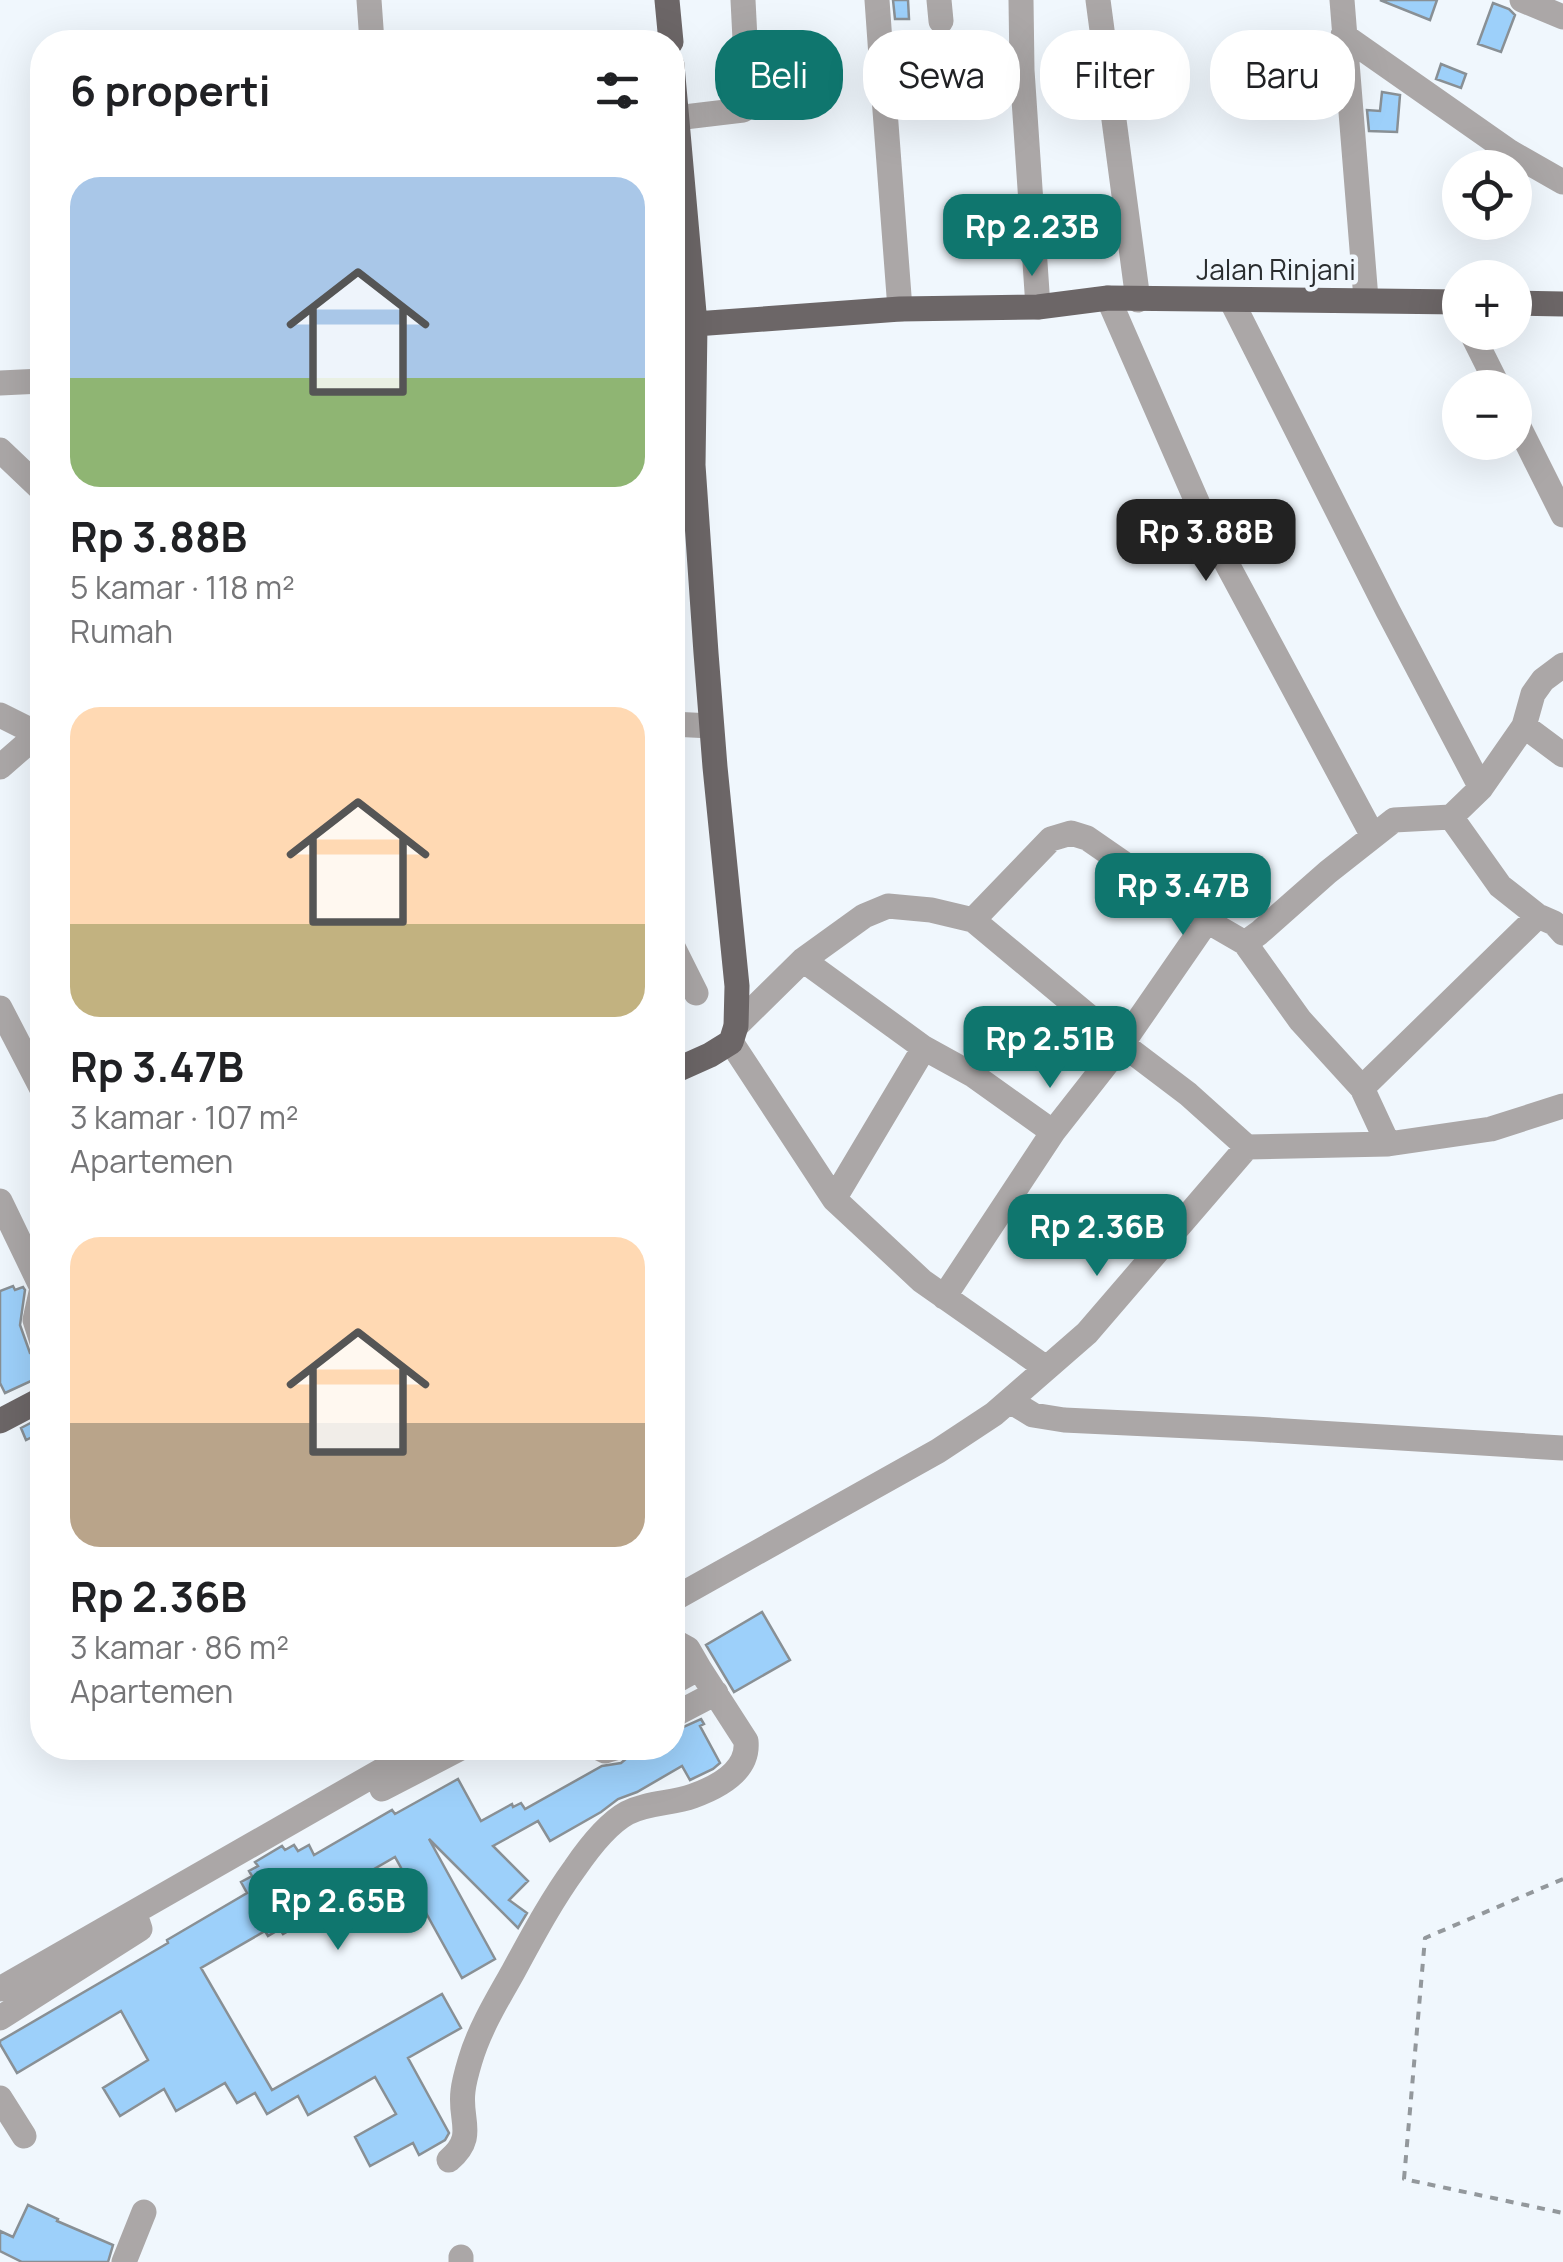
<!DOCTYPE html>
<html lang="id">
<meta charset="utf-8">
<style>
body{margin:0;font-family:Manrope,sans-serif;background:#f6f6f6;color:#202124;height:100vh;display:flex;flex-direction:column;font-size:38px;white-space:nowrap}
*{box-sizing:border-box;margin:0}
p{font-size:32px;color:#757577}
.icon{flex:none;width:55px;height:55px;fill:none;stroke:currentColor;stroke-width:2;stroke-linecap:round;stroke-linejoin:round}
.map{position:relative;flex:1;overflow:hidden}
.details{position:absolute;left:30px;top:30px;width:655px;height:1730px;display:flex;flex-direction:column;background:#fff;border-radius:40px;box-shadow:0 10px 40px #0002}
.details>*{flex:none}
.hud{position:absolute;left:715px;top:30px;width:698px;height:90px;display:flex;gap:20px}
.fabs{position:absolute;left:1442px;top:150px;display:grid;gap:20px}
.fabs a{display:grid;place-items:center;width:90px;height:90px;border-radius:50%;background:#fff;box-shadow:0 10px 40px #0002;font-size:50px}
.price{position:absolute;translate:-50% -85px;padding:0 22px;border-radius:20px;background:#0f766e;color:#fff;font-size:32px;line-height:65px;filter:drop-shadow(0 2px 5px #0008)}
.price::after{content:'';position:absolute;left:50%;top:60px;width:30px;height:22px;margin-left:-15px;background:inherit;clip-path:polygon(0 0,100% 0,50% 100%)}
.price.current{background:#222;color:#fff}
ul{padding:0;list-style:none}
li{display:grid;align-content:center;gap:20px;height:530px;padding:0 40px}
li span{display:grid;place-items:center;height:310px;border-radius:30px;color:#555}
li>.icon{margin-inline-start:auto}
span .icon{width:180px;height:180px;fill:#fffc;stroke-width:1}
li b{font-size:42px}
h2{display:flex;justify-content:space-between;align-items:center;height:120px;padding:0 40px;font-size:42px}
.tag{padding:0 35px;border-radius:40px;background:#fff;box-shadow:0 10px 40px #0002;font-size:35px;line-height:90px}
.tag.current{background:#0f766e;color:#fff}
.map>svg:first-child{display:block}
</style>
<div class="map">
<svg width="1563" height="2262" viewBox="0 0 1563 2262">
<rect width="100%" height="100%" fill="#f0f7fd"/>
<path fill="#9dd0fa" stroke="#899095" stroke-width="2.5" d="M893,0H908L909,19H895Z
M1380,0H1437L1430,20Z
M1493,3L1509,9L1515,15L1501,52L1478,44Z
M1441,64L1466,74L1461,88L1436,79Z
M1288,65H1326V86H1288Z
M1382,92L1400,95L1397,132L1369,131L1367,110L1380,111Z
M13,1286L15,1290L23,1287L25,1290L20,1325L30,1353L42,1358V1376L5,1393L0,1383V1291Z
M42,1417V1432L26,1440L21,1428Z
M762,1612L790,1660L734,1692L706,1645Z
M701,1719L704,1724L700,1726L720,1763L713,1769L690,1780L682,1766L637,1792L618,1799L601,1812L550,1841L538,1821L493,1846L528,1881L509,1900L527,1913L518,1928L429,1839L495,1959L462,1978L395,1857L336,1891L340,1898L328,1905L329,1907L283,1934L280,1929L268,1936L265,1931L201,1968L272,2090L442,1994L461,2028L408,2058L449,2133L445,2140L419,2155L413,2143L370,2166L355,2137L396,2114L375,2077L308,2115L298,2096L267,2114L255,2093L237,2103L225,2083L176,2111L164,2089L120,2116L103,2088L148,2060L121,2011L17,2073L0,2044V2041L168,1943L167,1940L247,1893L241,1882L252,1876L249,1871L258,1866L255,1862L282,1846L285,1850L294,1845L298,1851L309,1845L314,1855L392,1810L395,1814L458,1779L481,1821L512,1804L513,1807L521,1803L525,1809L602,1766L621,1763L627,1758L631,1748H672V1732Z
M28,2205L58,2219L57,2221L113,2245L108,2262H22L0,2251V2231L13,2237Z"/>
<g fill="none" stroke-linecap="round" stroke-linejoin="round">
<path stroke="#93989c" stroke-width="4" stroke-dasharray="8 8" stroke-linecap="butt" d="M1563,1879L1425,1938L1404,2179L1563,2213"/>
<path stroke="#aba7a7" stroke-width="25" d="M369,0L372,42
M877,0L883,84L1022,70
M939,0L941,21
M1021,0L1022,70L1038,307
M1098,0L1138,300
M1342,0L1366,299
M1522,0L1563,17
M1343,35L1510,152L1563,182
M883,84L900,309
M676,118L743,110L748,98L743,0
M1108,298L1212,536L1373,836
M1231,300L1388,611L1481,788
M672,327L695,324
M1471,332L1499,388
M0,383L42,381
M1515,419L1563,515
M0,450L42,490
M0,715L38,734
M672,724L711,726
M1524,726L1563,755
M0,767L38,734L42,728
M1451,817L1500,886L1538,916L1554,923L1563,933
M973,920L1122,1044L1188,1094L1247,1147
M1245,943L1300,1020L1362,1088L1388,1144
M672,945L696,993
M803,960L924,1048L973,1075L1053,1132
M0,1008L42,1089
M736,1026L803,960L864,916L888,906L931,910L973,920L1051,839L1071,833L1087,838L1207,921L1245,943L1259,933L1328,872L1394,820L1451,817L1481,788L1524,726L1533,694L1543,680L1563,665
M731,1042L834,1199L922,1281L1046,1368
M1362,1088L1538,916
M834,1199L924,1048
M0,1201L42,1288L35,1320L42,1342
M944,1297L1053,1132L1122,1044L1207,921
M1010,1401L1033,1415L1064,1420L1254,1429L1562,1448
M672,1600L938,1451L994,1414L1087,1333L1247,1147L1388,1144L1491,1129L1563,1106
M672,1646L679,1644L688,1649L699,1668
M672,1716L716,1693
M599,1748L605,1751L615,1748
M382,1789L461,1748
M0,1989L421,1748
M0,2018L140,1929L138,1923
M0,2098L24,2136
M449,2160C477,2136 459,2121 463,2091C464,2081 467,2071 470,2061C479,2030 497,2000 513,1972C532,1937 551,1901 575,1868C588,1849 607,1824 627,1813C648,1802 672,1804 693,1796C718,1787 749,1771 746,1741L699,1668L672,1683
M461,2257V2262
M124,2262L144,2212"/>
<path stroke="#6c6667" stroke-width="25" d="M667,0L671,42
M672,65L695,324L693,465L706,653L715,767L737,986L736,1026L731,1042L710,1055L672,1072
M1515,303L1563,304
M695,324L900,309L1038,307L1108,298L1460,302
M0,1421L42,1399"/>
</g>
<g text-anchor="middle" stroke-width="9" stroke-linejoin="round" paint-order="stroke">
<g font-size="28" fill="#2a2d2f" stroke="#f0f7fd">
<text x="1276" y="280">Jalan Rinjani</text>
</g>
</g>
</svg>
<div class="fabs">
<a><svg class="icon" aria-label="locate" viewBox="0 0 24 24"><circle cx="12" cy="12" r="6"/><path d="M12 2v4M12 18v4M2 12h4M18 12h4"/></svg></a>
<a>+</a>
<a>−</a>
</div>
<b class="price" style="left:1032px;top:279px">Rp 2.23B</b>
<b class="price current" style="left:1206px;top:584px">Rp 3.88B</b>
<b class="price" style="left:1183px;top:938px">Rp 3.47B</b>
<b class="price" style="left:1050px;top:1091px">Rp 2.51B</b>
<b class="price" style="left:1097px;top:1279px">Rp 2.36B</b>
<b class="price" style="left:338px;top:1953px">Rp 2.65B</b>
<div class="hud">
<a class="tag current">Beli</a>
<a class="tag">Sewa</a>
<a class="tag">Filter</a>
<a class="tag">Baru</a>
</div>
<section class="details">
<h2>6 properti<svg class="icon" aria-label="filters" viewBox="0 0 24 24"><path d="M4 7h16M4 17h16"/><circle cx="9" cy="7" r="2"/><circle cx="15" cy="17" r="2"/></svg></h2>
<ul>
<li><span style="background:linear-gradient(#a9c7e8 65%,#8fb573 0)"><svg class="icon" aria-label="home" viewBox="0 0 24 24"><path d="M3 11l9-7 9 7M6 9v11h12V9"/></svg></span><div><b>Rp 3.88B</b><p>5 kamar · 118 m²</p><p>Rumah</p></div></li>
<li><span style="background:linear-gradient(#ffd9b3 70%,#c2b280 0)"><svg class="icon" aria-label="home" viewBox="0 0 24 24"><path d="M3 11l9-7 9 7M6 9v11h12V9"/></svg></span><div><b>Rp 3.47B</b><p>3 kamar · 107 m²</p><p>Apartemen</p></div></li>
<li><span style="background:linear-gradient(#ffd9b3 60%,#b9a48a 0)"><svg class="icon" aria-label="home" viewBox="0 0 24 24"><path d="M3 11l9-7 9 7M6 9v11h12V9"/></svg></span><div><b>Rp 2.36B</b><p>3 kamar · 86 m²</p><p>Apartemen</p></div></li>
</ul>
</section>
</div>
